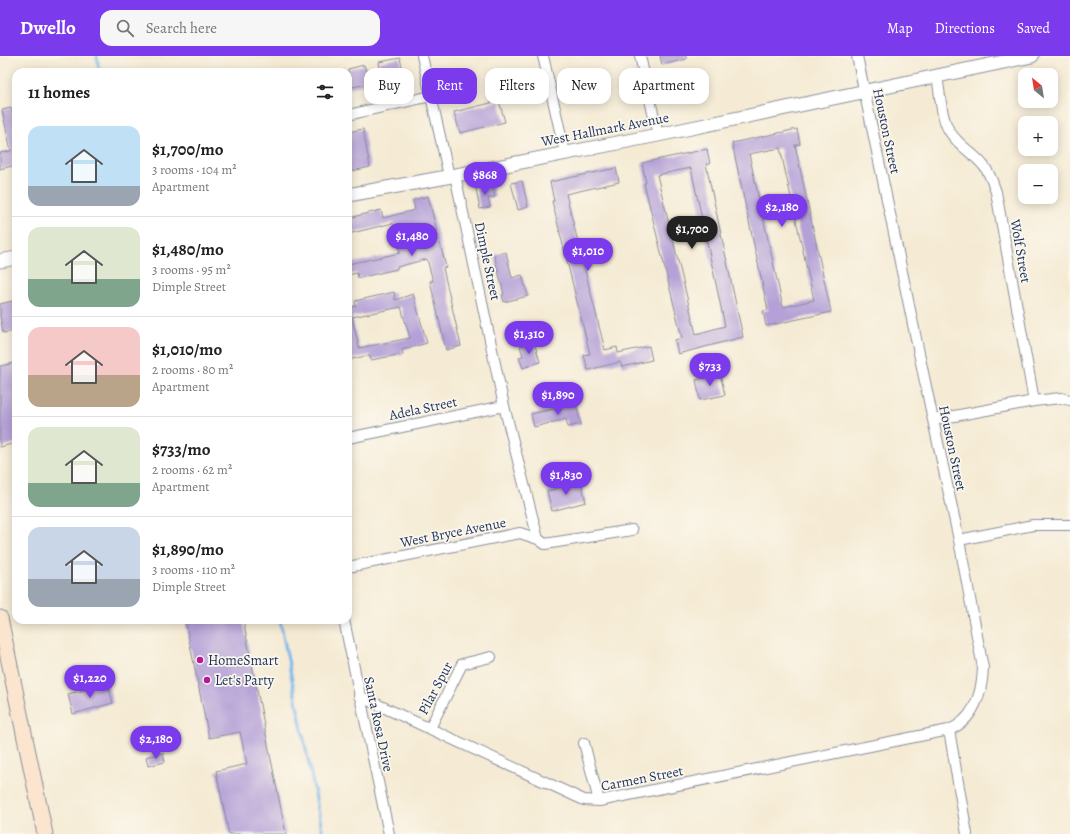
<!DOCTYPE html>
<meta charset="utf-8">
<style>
body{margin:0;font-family:Alegreya,serif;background:#f6f6f6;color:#222;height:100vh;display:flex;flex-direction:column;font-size:15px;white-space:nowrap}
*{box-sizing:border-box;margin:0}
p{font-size:13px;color:#767676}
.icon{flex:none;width:22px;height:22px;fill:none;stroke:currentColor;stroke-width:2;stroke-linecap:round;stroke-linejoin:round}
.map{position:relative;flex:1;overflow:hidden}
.side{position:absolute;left:12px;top:12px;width:340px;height:556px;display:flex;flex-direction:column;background:#fff;border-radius:12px;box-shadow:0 2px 10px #0003}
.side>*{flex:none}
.guide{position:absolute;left:364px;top:12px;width:380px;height:36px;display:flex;gap:8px}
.needle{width:26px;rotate:330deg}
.buttons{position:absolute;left:1018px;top:12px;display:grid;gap:8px}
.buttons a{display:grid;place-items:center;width:40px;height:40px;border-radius:8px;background:#fff;box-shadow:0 2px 10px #0003;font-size:20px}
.price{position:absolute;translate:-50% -34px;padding:0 9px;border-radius:14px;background:#7c3aed;color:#fff;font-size:13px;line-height:26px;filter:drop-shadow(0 1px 2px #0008)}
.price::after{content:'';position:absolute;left:50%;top:24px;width:12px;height:9px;margin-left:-6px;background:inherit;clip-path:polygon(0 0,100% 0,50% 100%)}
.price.on{background:#222;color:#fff}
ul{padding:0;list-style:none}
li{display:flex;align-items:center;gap:12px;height:100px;padding:0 16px}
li+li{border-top:1px solid #e0e0e0}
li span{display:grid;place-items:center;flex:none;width:112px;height:80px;border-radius:12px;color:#555}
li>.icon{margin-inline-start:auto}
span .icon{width:48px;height:48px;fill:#fffc;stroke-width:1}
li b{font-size:17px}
h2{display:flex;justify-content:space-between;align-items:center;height:48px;padding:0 16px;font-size:17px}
.chip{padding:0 14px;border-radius:12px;background:#fff;box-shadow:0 2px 10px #0003;font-size:14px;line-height:36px}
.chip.on{background:#7c3aed;color:#fff}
header{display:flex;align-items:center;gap:24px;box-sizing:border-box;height:56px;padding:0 20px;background:#7c3aed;color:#fff}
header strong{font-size:19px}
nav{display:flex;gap:22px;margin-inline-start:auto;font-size:14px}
.search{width:280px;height:36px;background:#f6f6f6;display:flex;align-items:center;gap:10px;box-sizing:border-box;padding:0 14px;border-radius:12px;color:#767676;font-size:15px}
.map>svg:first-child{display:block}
</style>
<header>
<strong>Dwello</strong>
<div class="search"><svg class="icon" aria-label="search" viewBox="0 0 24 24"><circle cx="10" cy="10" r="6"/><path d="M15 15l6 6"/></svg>Search here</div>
<nav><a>Map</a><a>Directions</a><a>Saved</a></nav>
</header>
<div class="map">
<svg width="1070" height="778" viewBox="0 0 1070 778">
<rect width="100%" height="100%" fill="#fbf7ec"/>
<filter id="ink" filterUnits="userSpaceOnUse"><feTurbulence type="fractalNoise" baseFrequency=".025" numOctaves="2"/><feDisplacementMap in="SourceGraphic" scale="8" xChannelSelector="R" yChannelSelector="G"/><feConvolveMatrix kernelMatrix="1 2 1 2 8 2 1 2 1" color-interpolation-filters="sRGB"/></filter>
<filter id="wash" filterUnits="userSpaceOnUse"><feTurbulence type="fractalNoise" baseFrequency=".012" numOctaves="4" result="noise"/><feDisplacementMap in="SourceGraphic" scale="16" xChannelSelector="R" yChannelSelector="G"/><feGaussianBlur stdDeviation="0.9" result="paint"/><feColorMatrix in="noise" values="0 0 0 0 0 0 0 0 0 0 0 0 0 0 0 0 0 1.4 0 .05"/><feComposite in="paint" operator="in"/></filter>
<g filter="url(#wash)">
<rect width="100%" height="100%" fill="#f5ebd4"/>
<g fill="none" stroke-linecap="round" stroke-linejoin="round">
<path stroke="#76b4e9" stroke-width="3" d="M97,0L99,16
M280,564L323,778"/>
</g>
<g id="blocks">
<path fill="#b5a1d7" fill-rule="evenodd" d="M660,0H686V3L662,9Z
M400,2L404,20L348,32V13L364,9L366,15L380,12L379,6Z
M499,45L505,66L460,77L454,56Z
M11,52L16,72V109L0,113V97L11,95L2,54Z
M363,73L370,111L348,116V76Z
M797,73L800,88L795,89L831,256L766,270L763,255L768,254L732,87ZM780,92L814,244L783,251L749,98Z
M707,93L710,108H706L743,281L678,298L675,284L682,282L644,127H646L642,107ZM691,112L725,270L696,278L657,119Z
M616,112L619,126L566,138L605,294L617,291L618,297L649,290L652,304L622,311L620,306L588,314L584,299L590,298L552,145H554L550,126Z
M522,125L528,151L518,154L511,127Z
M492,129L495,141L488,142L490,151L480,153L476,133Z
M428,140L446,211L443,212L461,290L446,294L430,225H433L427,203L397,211V213L358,222L357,217L348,219V208L400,197L393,167L348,178V167L350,166L349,162L381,154L383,162L415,154L413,144Z
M506,196L512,222L522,219L528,240L504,246L502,239L504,238L494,199Z
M394,236L395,244L413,238L427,287L402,294L403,298L371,304L370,299L348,304V252L356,250L355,245ZM401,251L410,282L359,292L352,261Z
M13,245L16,260V275L3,277L0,260V248Z
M534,286L540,306L523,312L519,301L523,300L520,290Z
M15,307L16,311V387L0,391V310Z
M720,318L725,339L700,344L696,324Z
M576,348L581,368L568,371L566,363L534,371L531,358Z
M581,426L586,446L552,455L547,435Z
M185,564H224L225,566L243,564L286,778H229L216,715L247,708L240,676L209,682Z
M108,629L113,647L73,658L68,638Z
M163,697L165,706L148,710L146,701Z"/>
</g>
</g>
<g filter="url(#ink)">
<use href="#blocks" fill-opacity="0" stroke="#888d99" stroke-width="1"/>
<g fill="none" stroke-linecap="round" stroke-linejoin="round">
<defs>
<path id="minor" d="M422,0L449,120
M543,0L565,97
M640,0L658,79
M857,0L933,364L959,484L983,612C982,637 974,664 949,674L967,778
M937,20C940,36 941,63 950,76C959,90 973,97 983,109C990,117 993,127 996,136L1034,345
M348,59L431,40
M455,119L504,350L538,483
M933,364L1034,345L1061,342L1070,344
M348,382L504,350
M959,484L1033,469H1070
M348,511L520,477L538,483L545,488L632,474
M344,564L389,778
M359,640L584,744L599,745L949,674
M430,672L462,608L491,601
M584,687L599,745"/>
<path id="tertiary" d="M348,139L436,123L658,79L1032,0
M0,205L16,202"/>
<path id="secondary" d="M0,562L45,778"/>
</defs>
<use href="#minor" stroke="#888d99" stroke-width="12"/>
<use href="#tertiary" stroke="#888d99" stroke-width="15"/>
<use href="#secondary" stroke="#888d99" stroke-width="17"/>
<use href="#minor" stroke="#fff" stroke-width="10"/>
<use href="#tertiary" stroke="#fff" stroke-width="13"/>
<use href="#secondary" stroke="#fce5cf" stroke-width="15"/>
</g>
</g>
<g fill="#b5179e" stroke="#fbf7ec" stroke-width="1.5">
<circle cx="200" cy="604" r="4"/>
<circle cx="207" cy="624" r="4"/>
</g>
<g text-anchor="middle" stroke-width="3.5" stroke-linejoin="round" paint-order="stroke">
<g font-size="14" fill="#1b2f5e" stroke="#fbf7ec">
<text transform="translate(605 73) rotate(-11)" y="5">West Hallmark Avenue</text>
<text transform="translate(887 75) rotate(78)" y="5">Houston Street</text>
<text transform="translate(1021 195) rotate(80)" y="5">Wolf Street</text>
<text transform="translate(488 205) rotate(78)" y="5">Dimple Street</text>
<text transform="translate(423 352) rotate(-12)" y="5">Adela Street</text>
<text transform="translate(953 392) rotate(78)" y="5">Houston Street</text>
<text transform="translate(453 476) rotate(-11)" y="5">West Bryce Avenue</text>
<text transform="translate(435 632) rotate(-62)" y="5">Pilar Spur</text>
<text transform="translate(379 668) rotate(78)" y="5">Santa Rosa Drive</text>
<text transform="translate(642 722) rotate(-11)" y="5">Carmen Street</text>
</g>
<g font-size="14" fill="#1b2f5e" stroke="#fbf7ec" text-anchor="start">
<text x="208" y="609">HomeSmart</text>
<text x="215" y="629">Let's Party</text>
</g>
</g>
</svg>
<div class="buttons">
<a><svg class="needle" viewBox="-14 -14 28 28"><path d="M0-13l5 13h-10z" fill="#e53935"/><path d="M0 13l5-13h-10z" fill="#767676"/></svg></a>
<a>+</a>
<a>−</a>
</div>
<b class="price" style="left:485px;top:140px">$868</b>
<b class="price" style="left:782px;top:172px">$2,180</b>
<b class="price on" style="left:692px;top:194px">$1,700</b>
<b class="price" style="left:412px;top:201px">$1,480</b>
<b class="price" style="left:588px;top:216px">$1,010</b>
<b class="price" style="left:529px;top:299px">$1,310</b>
<b class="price" style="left:710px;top:331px">$733</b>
<b class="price" style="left:558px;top:360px">$1,890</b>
<b class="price" style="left:566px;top:440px">$1,830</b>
<b class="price" style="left:90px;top:643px">$1,220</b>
<b class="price" style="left:156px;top:704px">$2,180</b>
<div class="guide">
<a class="chip">Buy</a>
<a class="chip on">Rent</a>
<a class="chip">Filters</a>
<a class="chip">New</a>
<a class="chip">Apartment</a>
</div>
<section class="side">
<h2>11 homes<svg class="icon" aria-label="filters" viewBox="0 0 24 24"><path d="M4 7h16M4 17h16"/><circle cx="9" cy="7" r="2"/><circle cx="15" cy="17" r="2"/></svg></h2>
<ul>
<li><span style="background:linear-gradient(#bfe0f5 75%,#9aa5b1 0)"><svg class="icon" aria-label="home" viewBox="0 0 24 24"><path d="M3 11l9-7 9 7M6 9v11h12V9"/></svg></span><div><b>$1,700/mo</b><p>3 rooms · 104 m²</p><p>Apartment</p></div></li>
<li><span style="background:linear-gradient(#dfe7d0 65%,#7fa58c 0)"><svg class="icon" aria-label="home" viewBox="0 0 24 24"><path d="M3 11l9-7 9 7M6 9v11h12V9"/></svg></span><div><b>$1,480/mo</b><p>3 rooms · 95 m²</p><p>Dimple Street</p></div></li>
<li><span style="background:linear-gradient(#f6c9c9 60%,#b9a48a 0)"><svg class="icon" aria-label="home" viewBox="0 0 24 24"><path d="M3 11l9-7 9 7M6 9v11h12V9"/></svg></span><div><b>$1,010/mo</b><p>2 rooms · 80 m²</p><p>Apartment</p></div></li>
<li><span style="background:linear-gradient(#dfe7d0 70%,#7fa58c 0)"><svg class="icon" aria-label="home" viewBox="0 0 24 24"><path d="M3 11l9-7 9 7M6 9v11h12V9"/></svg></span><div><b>$733/mo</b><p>2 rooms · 62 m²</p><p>Apartment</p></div></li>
<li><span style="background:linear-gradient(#c9d6e8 65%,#9aa5b1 0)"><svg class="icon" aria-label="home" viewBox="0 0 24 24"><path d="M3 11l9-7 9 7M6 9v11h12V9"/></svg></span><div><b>$1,890/mo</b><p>3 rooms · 110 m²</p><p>Dimple Street</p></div></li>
</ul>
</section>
</div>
